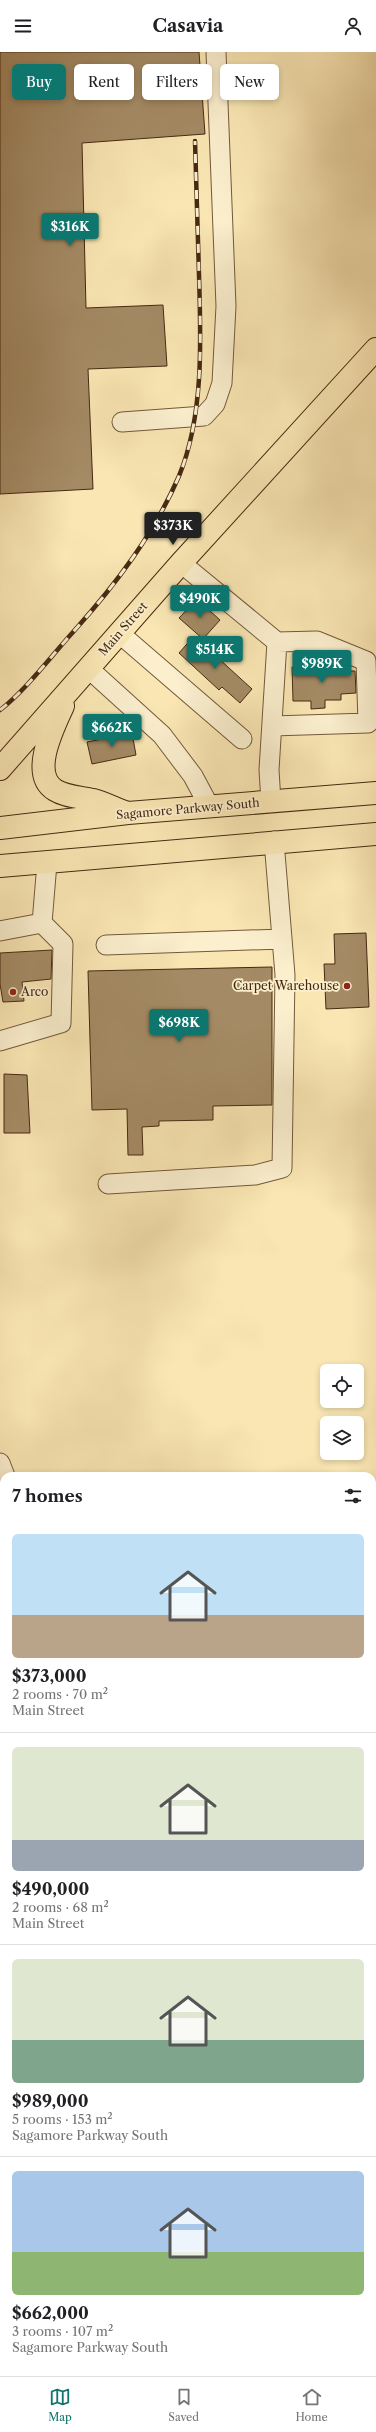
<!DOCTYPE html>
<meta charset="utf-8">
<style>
body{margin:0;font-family:"Libre Caslon Text",serif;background:#f2f2f2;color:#202124;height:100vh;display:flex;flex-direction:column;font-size:15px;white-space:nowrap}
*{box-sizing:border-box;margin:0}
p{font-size:13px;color:#757577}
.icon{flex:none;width:22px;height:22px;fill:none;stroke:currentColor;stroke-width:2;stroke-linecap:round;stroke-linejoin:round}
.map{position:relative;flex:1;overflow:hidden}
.sheet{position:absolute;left:0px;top:1420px;width:376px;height:904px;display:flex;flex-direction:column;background:#fff;border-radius:12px 12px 0 0;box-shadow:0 2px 6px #0003}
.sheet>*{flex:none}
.banner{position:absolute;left:12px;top:12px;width:352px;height:36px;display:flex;gap:8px}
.buttons{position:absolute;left:320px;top:1312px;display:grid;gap:8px}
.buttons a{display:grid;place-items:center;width:44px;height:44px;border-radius:6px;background:#fff;box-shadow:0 2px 6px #0003;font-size:20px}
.price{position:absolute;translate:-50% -34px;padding:0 9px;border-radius:4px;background:#0f766e;color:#fff;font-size:13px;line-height:26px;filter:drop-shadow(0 1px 2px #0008)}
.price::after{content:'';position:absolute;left:50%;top:24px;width:12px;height:9px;margin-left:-6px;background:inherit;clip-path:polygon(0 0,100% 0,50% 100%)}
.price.on{background:#222;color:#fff}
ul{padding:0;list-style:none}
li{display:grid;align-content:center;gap:8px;height:212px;padding:0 12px}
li+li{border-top:1px solid #e0e0e0}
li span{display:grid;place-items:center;height:124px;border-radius:6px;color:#555}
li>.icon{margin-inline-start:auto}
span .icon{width:72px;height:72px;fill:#fffc;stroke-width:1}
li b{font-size:17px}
h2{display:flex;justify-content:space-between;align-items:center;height:48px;padding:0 12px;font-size:17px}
.pill{padding:0 14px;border-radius:6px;background:#fff;box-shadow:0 2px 6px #0003;font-size:14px;line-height:36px}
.pill.on{background:#0f766e;color:#fff}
header{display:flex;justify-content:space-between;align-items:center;height:52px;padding:0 12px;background:#fff;font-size:18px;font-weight:700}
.tabs{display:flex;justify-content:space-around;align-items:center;height:56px;border-top:1px solid #e0e0e0;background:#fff;font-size:11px;color:#757577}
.tabs a{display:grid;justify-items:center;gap:2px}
.tabs .on{color:#0f766e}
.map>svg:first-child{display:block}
</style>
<header><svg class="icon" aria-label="menu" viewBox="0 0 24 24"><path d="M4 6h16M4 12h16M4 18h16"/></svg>Casavia<svg class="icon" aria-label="person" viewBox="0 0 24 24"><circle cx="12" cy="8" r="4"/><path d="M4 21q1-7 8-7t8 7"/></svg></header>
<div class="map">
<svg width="376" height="2324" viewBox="0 0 376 2324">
<rect width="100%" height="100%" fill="#f9e6b3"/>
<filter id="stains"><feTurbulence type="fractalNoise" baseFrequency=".005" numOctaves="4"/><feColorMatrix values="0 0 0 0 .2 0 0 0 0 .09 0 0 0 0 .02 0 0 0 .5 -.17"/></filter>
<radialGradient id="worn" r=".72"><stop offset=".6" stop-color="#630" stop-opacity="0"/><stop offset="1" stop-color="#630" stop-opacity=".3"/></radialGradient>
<path fill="#dbc697" stroke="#917854" d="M0,2247H4V2320H183L179,2324H0Z"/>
<path fill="#a48b65" stroke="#472911" d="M0,0H199L205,82L82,91L86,256L163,253L167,314L88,317L93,437L0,442Z
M197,547L220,568L203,587L179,566Z
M194,584L252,637L240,651L222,635L219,638L179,601Z
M340,614L341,619H355L356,641L341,642V648H325V656L311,657V649H293L292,615Z
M132,681L136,703L92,712L87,690Z
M366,881L369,955L326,957L324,912H335L334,882Z
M52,898L51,927L22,930L24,949L3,950L0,932V901Z
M272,915V1053L213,1054V1068L159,1069V1074L142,1075L143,1103H128L127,1057L92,1058L88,919Z
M4,1022L27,1023L30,1081H4Z"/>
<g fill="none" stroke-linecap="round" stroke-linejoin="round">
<defs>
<path id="minor" d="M122,370L204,364L215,352L222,331L226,254L216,0
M181,511L277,590
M119,581L242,687
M88,616L162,683L193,724L209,754
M271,750L269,718L277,590L317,589L366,609L368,671L272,674
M0,879L42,871L47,811
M106,893L281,887
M0,989L61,971L63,892L42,871
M108,1132L255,1123L282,1116L285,923L274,789
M0,1411L5,1424
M372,1589H376
M372,1716L376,1719
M0,1766H4
M0,1873L4,1876
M372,2021L376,2022
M0,2033L4,2029
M372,2265L376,2264"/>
<path id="major" d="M63,654C54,674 29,722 55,738C66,745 81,745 93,748C104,751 114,756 125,760
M0,717L181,511L376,297
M0,776L128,761L376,741
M0,814L376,782"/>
</defs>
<use href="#minor" stroke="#74583a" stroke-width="21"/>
<use href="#major" stroke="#472911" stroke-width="24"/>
<use href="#minor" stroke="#fbefce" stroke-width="19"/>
<use href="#major" stroke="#f9e6b3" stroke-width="22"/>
<defs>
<path id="rail" d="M0,658C26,638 52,603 74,579C116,532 154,482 179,424C204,364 201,287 199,223C198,178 196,134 195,89"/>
</defs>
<use href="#rail" stroke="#472911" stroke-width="4.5"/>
<use href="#rail" stroke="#fbefce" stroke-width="3" stroke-dasharray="9" stroke-linecap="butt"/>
</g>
<g fill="#8f2418" stroke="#fbefce" stroke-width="1.5">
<circle cx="347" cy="934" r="4"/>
<circle cx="13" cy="940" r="4"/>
</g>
<g text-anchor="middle" stroke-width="3.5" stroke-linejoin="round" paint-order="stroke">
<g font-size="12" fill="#472911" stroke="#fbefce">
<text transform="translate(123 577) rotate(-49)" y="4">Main Street</text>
<text transform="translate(188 757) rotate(-5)" y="4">Sagamore Parkway South</text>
</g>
<g font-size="12" fill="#472911" stroke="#fbefce" text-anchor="end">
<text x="339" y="938">Carpet Warehouse</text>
<text x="21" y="944" text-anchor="start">Arco</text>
</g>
</g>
<rect width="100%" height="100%" filter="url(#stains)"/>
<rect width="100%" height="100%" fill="url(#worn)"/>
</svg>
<div class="buttons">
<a><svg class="icon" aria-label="locate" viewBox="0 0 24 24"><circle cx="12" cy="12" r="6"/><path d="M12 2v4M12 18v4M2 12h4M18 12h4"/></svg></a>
<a><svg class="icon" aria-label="layers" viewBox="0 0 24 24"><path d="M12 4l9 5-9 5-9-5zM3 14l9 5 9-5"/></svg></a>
</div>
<b class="price" style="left:70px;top:195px">$316K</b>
<b class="price on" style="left:173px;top:494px">$373K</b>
<b class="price" style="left:200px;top:567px">$490K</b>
<b class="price" style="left:215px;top:618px">$514K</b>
<b class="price" style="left:322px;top:632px">$989K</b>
<b class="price" style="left:112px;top:696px">$662K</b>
<b class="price" style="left:179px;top:991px">$698K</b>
<div class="banner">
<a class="pill on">Buy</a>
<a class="pill">Rent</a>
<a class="pill">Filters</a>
<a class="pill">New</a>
</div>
<section class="sheet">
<h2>7 homes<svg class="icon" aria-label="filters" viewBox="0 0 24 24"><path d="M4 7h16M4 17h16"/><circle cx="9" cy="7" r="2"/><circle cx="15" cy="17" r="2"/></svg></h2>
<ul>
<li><span style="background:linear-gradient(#bfe0f5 65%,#b9a48a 0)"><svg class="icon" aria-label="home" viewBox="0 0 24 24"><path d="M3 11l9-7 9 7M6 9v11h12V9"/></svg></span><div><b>$373,000</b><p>2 rooms · 70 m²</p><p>Main Street</p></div></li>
<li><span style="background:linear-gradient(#dfe7d0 75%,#9aa5b1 0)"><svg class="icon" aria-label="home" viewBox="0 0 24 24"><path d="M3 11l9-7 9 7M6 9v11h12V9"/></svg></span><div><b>$490,000</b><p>2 rooms · 68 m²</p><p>Main Street</p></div></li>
<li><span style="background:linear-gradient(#dfe7d0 65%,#7fa58c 0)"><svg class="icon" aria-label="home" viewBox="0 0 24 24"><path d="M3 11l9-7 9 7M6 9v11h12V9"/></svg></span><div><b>$989,000</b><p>5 rooms · 153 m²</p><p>Sagamore Parkway South</p></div></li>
<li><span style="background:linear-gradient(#a9c7e8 65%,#8fb573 0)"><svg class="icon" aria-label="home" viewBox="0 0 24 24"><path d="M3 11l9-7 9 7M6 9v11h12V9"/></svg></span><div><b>$662,000</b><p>3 rooms · 107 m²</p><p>Sagamore Parkway South</p></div></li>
</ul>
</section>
</div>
<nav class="tabs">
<a class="on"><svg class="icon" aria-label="map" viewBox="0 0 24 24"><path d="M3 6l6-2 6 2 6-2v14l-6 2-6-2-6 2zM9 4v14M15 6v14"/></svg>Map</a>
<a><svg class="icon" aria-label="saved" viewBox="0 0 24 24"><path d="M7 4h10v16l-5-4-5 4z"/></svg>Saved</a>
<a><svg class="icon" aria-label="home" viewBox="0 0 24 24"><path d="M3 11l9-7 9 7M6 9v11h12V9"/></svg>Home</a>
</nav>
